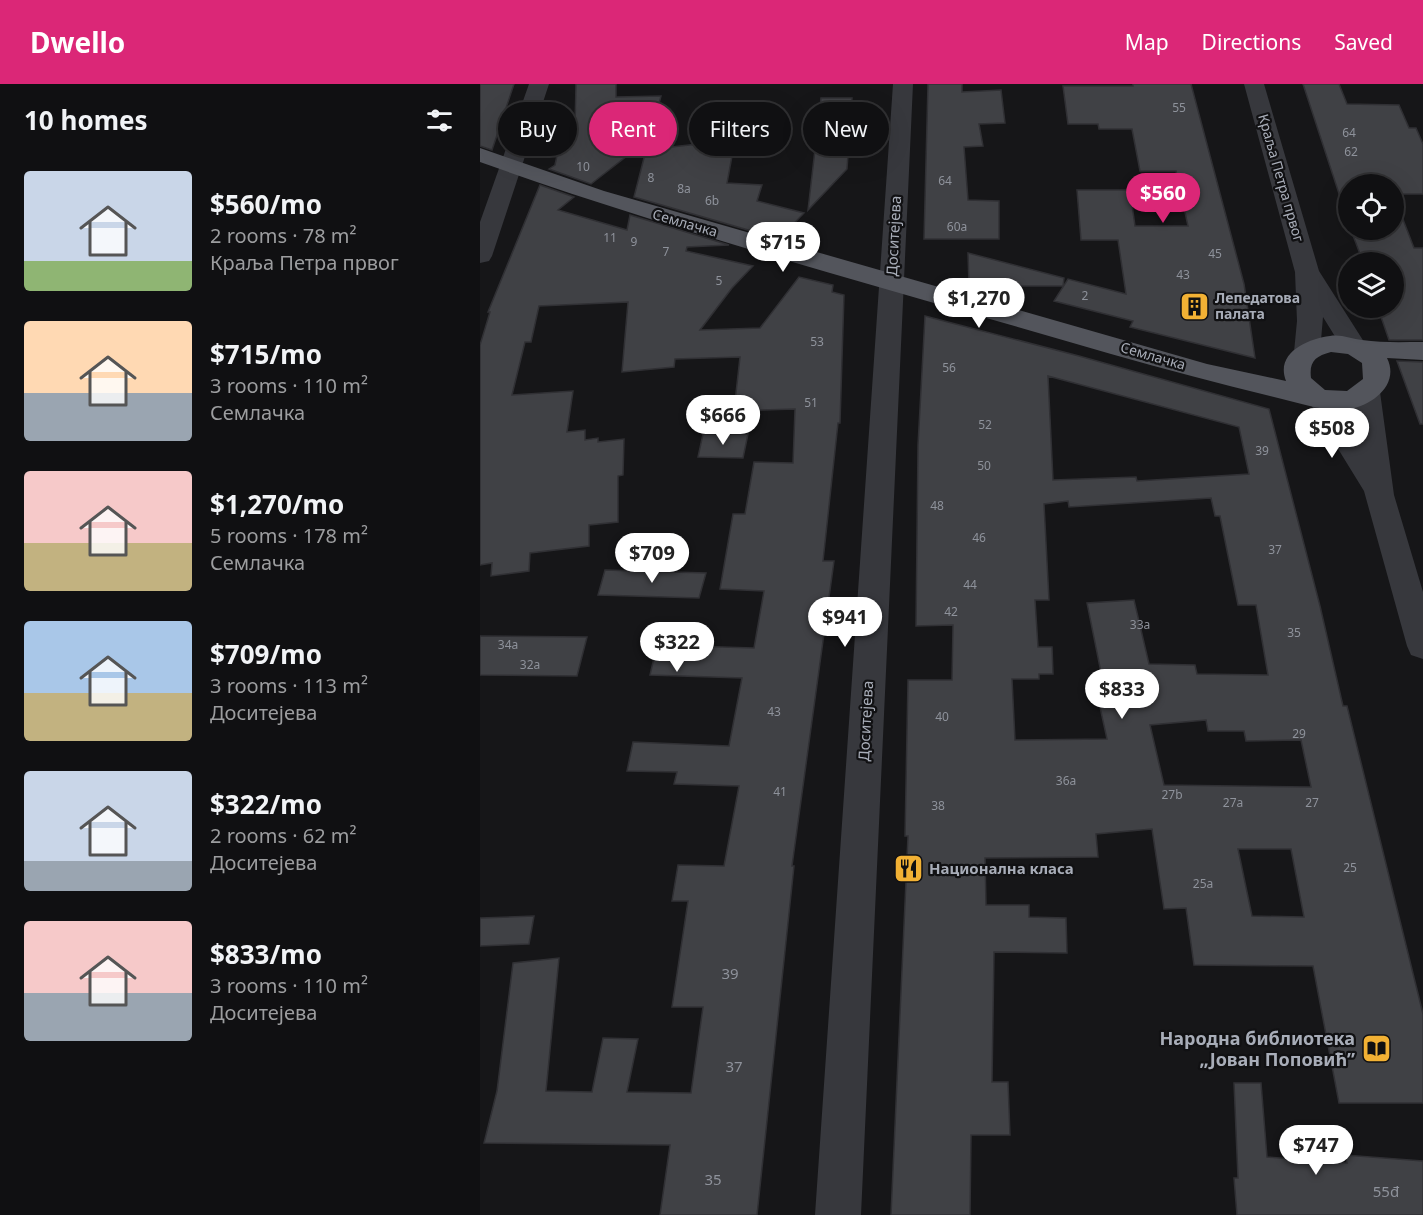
<!DOCTYPE html>
<meta charset="utf-8">
<style>
body{margin:0;font-family:"Noto Sans",sans-serif;background:#19191b;color:#f1f3f6;height:100vh;display:flex;flex-direction:column;font-size:22px;white-space:nowrap}
*{box-sizing:border-box;margin:0}
p{font-size:20px;color:#9c9d9f}
.icon{flex:none;width:33px;height:33px;fill:none;stroke:currentColor;stroke-width:2;stroke-linecap:round;stroke-linejoin:round}
.map{position:relative;flex:1;overflow:hidden}
.details{display:flex;flex-direction:column;background:#101012;width:480px}
.details>*{flex:none}
.hud{position:absolute;left:18px;top:18px;width:570px;height:54px;display:flex;gap:12px}
.fabs{position:absolute;left:858px;top:90px;display:grid;gap:12px}
.fabs a{display:grid;place-items:center;width:66px;height:66px;border-radius:50%;background:#101012;box-shadow:0 6px 24px #0002,0 0 0 2px #303032;font-size:30px}
.price{position:absolute;translate:-50% -51px;padding:0 14px;border-radius:21px;background:#fff;color:#222;font-size:20px;line-height:39px;filter:drop-shadow(0 2px 3px #0008)}
.price::after{content:'';position:absolute;left:50%;top:36px;width:18px;height:14px;margin-left:-9px;background:inherit;clip-path:polygon(0 0,100% 0,50% 100%)}
.price.selected{background:#db2777;color:#fff}
ul{padding:0;list-style:none}
li{display:flex;align-items:center;gap:18px;height:150px;padding:0 24px}
li span{display:grid;place-items:center;flex:none;width:168px;height:120px;border-radius:6px;color:#555}
li>.icon{margin-inline-start:auto}
span .icon{width:72px;height:72px;fill:#fffc;stroke-width:1}
li b{font-size:26px}
h2{display:flex;justify-content:space-between;align-items:center;height:72px;padding:0 24px;font-size:26px}
.tag{padding:0 21px;border-radius:27px;background:#101012;box-shadow:0 6px 24px #0002,0 0 0 2px #303032;font-size:21px;line-height:54px}
.tag.selected{background:#db2777;color:#fff}
header{display:flex;align-items:center;gap:36px;box-sizing:border-box;height:84px;padding:0 30px;background:#db2777;color:#fff}
header strong{font-size:28px}
nav{display:flex;gap:33px;margin-inline-start:auto;font-size:21px}
main{display:flex;flex:1;min-height:0}
.map>svg:first-child{display:block}
</style>
<header>
<strong>Dwello</strong>
<nav><a>Map</a><a>Directions</a><a>Saved</a></nav>
</header>
<main>
<section class="details">
<h2>10 homes<svg class="icon" aria-label="filters" viewBox="0 0 24 24"><path d="M4 7h16M4 17h16"/><circle cx="9" cy="7" r="2"/><circle cx="15" cy="17" r="2"/></svg></h2>
<ul>
<li><span style="background:linear-gradient(#c9d6e8 75%,#8fb573 0)"><svg class="icon" aria-label="home" viewBox="0 0 24 24"><path d="M3 11l9-7 9 7M6 9v11h12V9"/></svg></span><div><b>$560/mo</b><p>2 rooms · 78 m²</p><p>Краља Петра првог</p></div></li>
<li><span style="background:linear-gradient(#ffd9b3 60%,#9aa5b1 0)"><svg class="icon" aria-label="home" viewBox="0 0 24 24"><path d="M3 11l9-7 9 7M6 9v11h12V9"/></svg></span><div><b>$715/mo</b><p>3 rooms · 110 m²</p><p>Семлачка</p></div></li>
<li><span style="background:linear-gradient(#f6c9c9 60%,#c2b280 0)"><svg class="icon" aria-label="home" viewBox="0 0 24 24"><path d="M3 11l9-7 9 7M6 9v11h12V9"/></svg></span><div><b>$1,270/mo</b><p>5 rooms · 178 m²</p><p>Семлачка</p></div></li>
<li><span style="background:linear-gradient(#a9c7e8 60%,#c2b280 0)"><svg class="icon" aria-label="home" viewBox="0 0 24 24"><path d="M3 11l9-7 9 7M6 9v11h12V9"/></svg></span><div><b>$709/mo</b><p>3 rooms · 113 m²</p><p>Доситејева</p></div></li>
<li><span style="background:linear-gradient(#c9d6e8 75%,#9aa5b1 0)"><svg class="icon" aria-label="home" viewBox="0 0 24 24"><path d="M3 11l9-7 9 7M6 9v11h12V9"/></svg></span><div><b>$322/mo</b><p>2 rooms · 62 m²</p><p>Доситејева</p></div></li>
<li><span style="background:linear-gradient(#f6c9c9 60%,#9aa5b1 0)"><svg class="icon" aria-label="home" viewBox="0 0 24 24"><path d="M3 11l9-7 9 7M6 9v11h12V9"/></svg></span><div><b>$833/mo</b><p>3 rooms · 110 m²</p><p>Доситејева</p></div></li>
</ul>
</section>
<div class="map">
<svg width="943" height="1131" viewBox="0 0 943 1131">
<rect width="100%" height="100%" fill="#161618"/>
<path fill="#404145" stroke="#303034" stroke-width="1.5" fill-rule="evenodd" d="M0,0H34L12,66L0,62Z
M96,0H136V13L181,12L170,54L111,100L69,85L75,81L83,43L95,42Z
M448,0H482V8L521,6L525,39L499,40L503,62L484,63L488,116L519,117V155H444Z
M653,0H711L764,200L775,274L650,243L653,237L574,217L588,195L646,210L638,156H601L597,106H650L655,142H708L696,87H660L652,45H619L618,40H588L583,2H653Z
M823,0H859L867,20L919,21L929,44H936L943,60V110H914V100H868V137Z
M341,14H372L367,85L328,126Z
M227,56H255L247,99L282,101L277,117L324,129L299,155L154,113L166,66L226,59Z
M60,101L94,113L78,126L147,146L150,131L249,161L207,163L206,167L273,182L252,204L220,246L280,244L319,193L353,201L352,208L364,211L360,339H358L343,477H354L312,782H314L277,1131H180L190,1061L4,1059L17,1007L33,879L79,874L66,1007L112,1008L123,954L158,955L147,1008L211,1009L223,923H192L208,817H192L198,781L244,782L259,702L194,700L197,688L147,687L153,658L249,662L262,594L170,591L177,561L274,564L284,507L240,505L253,430H265L274,378L313,379L315,325L254,327L260,273L195,275L194,283L142,288L148,218L59,222L51,258H45L32,311L93,307L87,348L105,346V356L118,354V358L144,355L143,391L138,392V438L109,441V462L50,469L49,487L11,492L12,479L0,481V261L10,228H8Z
M914,112L934,164H943V256H909L898,224H914V178H883L871,146H914Z
M488,169L584,194L583,202H489Z
M445,232L599,272L789,325L840,522L863,622H867L943,930V1019H859L833,882L714,881L706,824L684,825L672,745L616,750L618,773L505,774L506,821H549V833L586,834L587,869L514,868L512,998H528L530,1051H491L490,1131H411L428,752H425L428,596H472L473,541L436,542L438,361ZM568,292L759,343L769,390L657,397L656,393L573,396ZM731,414L735,432H740L758,521H776L788,591L717,590L715,581L669,580L654,516L607,519L628,623H620L627,655L535,656L532,595H559V590H573L572,563H558L555,516H569L564,420L588,417L589,423ZM726,636L728,647H764L766,657L821,656L831,703L684,701L670,641ZM758,765H811L824,833L772,832Z
M917,277L943,278V340H940Z
M223,350H268L263,374L218,373Z
M125,486L226,489L219,514L118,511Z
M0,552L107,553L97,592L0,591Z
M54,832L49,860L0,862V834Z
M754,999H781L787,1073L867,1079L865,1071L943,1077V1131H757L754,1094H758Z"/>
<g fill="none" stroke-linecap="round" stroke-linejoin="round">
<path fill="#37383d" fill-rule="evenodd" d="M49,0H69L12,172L9,177L0,179V138Z
M413,0H433L381,1131H335Z
M764,0H784L839,187L886,261L882,267L873,269L864,267L843,233L840,268L836,274L827,277L818,274L814,268L817,237L815,188Z
M886,299L896,302L900,308L914,411L943,508V575L931,571L927,562L884,407L828,316L832,309L842,307L852,309L877,351L872,308L876,302Z"/>
<path fill="#53555c" fill-rule="evenodd" d="M0,64L124,107L727,280L806,297C795,269 827,255 850,252C861,250 872,255 882,256C902,259 923,258 943,258V276L907,274C920,300 893,321 870,325C847,329 824,320 802,315C745,301 688,286 631,270C420,208 207,152 0,78ZM851,268L868,270L882,279L883,295L867,307L845,306L831,294C829,278 835,272 851,268Z"/>
</g>
<defs>
<symbol id="building-square" viewBox="-11 -11 22 22"><rect x="-9" y="-9" width="18" height="18" rx="4" fill="#f2b134" stroke="#111113"/><path d="M-4-6H4V6H1V3H-1V6H-4ZM-2.5-4.3h1.7v1.8h-1.7ZM.8-4.3h1.7v1.8H.8ZM-2.5-1h1.7V.8h-1.7ZM.8-1h1.7V.8H.8Z" fill="#111"/></symbol>
<symbol id="restaurant-square" viewBox="-11 -11 22 22"><rect x="-9" y="-9" width="18" height="18" rx="4" fill="#f2b134" stroke="#111113"/><path d="M-5-6h1v4h1v-4h1v4h1v-4h1v5L-1.5 .5V6h-2V.5L-5-1ZM5-6V6H3V1.5H1.5Q1.5-4 5-6Z" fill="#111"/></symbol>
<symbol id="library-square" viewBox="-11 -11 22 22"><rect x="-9" y="-9" width="18" height="18" rx="4" fill="#f2b134" stroke="#111113"/><path d="M-6-4Q-3-5.5-.7-3.5V5Q-3 3-6 4ZM6-4Q3-5.5 .7-3.5V5Q3 3 6 4Z" fill="#111"/></symbol>
</defs>
<g fill-rule="evenodd">
<use href="#building-square" x="698" y="206" width="33" height="33"/>
<use href="#restaurant-square" x="412" y="768" width="33" height="33"/>
<use href="#library-square" x="880" y="948" width="33" height="33"/>
</g>
<g text-anchor="middle" stroke-width="4.5" stroke-linejoin="round" paint-order="stroke">
<g font-size="12" fill="#8e929b">
<text x="699" y="28">55</text>
<text x="869" y="53">64</text>
<text x="871" y="72">62</text>
<text x="103" y="87">10</text>
<text x="171" y="98">8</text>
<text x="465" y="101">64</text>
<text x="204" y="109">8a</text>
<text x="232" y="121">6b</text>
<text x="477" y="147">60a</text>
<text x="130" y="158">11</text>
<text x="154" y="162">9</text>
<text x="186" y="172">7</text>
<text x="735" y="174">45</text>
<text x="703" y="195">43</text>
<text x="239" y="201">5</text>
<text x="605" y="216">2</text>
<text x="337" y="262">53</text>
<text x="469" y="288">56</text>
<text x="331" y="323">51</text>
<text x="505" y="345">52</text>
<text x="782" y="371">39</text>
<text x="504" y="386">50</text>
<text x="457" y="426">48</text>
<text x="499" y="458">46</text>
<text x="795" y="470">37</text>
<text x="490" y="505">44</text>
<text x="471" y="532">42</text>
<text x="660" y="545">33a</text>
<text x="814" y="553">35</text>
<text x="28" y="565">34a</text>
<text x="50" y="585">32a</text>
<text x="294" y="632">43</text>
<text x="462" y="637">40</text>
<text x="819" y="654">29</text>
<text x="586" y="701">36a</text>
<text x="300" y="712">41</text>
<text x="692" y="715">27b</text>
<text x="753" y="723">27a</text>
<text x="832" y="723">27</text>
<text x="458" y="726">38</text>
<text x="870" y="788">25</text>
<text x="723" y="804">25a</text>
</g>
<g font-size="14" fill="#a8adb8" stroke="#111113">
<text transform="translate(801 94) rotate(74)" y="5">Краља Петра првог</text>
<text transform="translate(205 139) rotate(16)" y="5">Семлачка</text>
<text transform="translate(673 272) rotate(16)" y="5">Семлачка</text>
</g>
<g font-size="14" font-weight="bold" fill="#a8adb8" stroke="#111113" text-anchor="start">
<text x="735" y="219">Лепедатова<tspan x="735" dy="16">палата</tspan></text>
</g>
<g font-size="15" fill="#a8adb8" stroke="#111113">
<text transform="translate(414 152) rotate(-87)" y="5">Доситејева</text>
<text transform="translate(386 637) rotate(-87)" y="5">Доситејева</text>
</g>
<g font-size="15" font-weight="bold" fill="#a8adb8" stroke="#111113" text-anchor="start">
<text x="449" y="790">Национална класа</text>
</g>
<g font-size="15" fill="#8e929b">
<text x="250" y="895">39</text>
<text x="254" y="988">37</text>
<text x="233" y="1101">35</text>
<text x="906" y="1113">55đ</text>
</g>
<g font-size="18" font-weight="bold" fill="#a8adb8" stroke="#111113" text-anchor="end">
<text x="875" y="961">Народна библиотека<tspan x="875" dy="21">„Јован Поповић”</tspan></text>
</g>
</g>
</svg>
<div class="fabs">
<a><svg class="icon" aria-label="locate" viewBox="0 0 24 24"><circle cx="12" cy="12" r="6"/><path d="M12 2v4M12 18v4M2 12h4M18 12h4"/></svg></a>
<a><svg class="icon" aria-label="layers" viewBox="0 0 24 24"><path d="M12 4l9 5-9 5-9-5zM3 14l9 5 9-5"/></svg></a>
</div>
<b class="price selected" style="left:683px;top:140px">$560</b>
<b class="price" style="left:303px;top:189px">$715</b>
<b class="price" style="left:499px;top:245px">$1,270</b>
<b class="price" style="left:243px;top:362px">$666</b>
<b class="price" style="left:852px;top:375px">$508</b>
<b class="price" style="left:172px;top:500px">$709</b>
<b class="price" style="left:365px;top:564px">$941</b>
<b class="price" style="left:197px;top:589px">$322</b>
<b class="price" style="left:642px;top:636px">$833</b>
<b class="price" style="left:836px;top:1092px">$747</b>
<div class="hud">
<a class="tag">Buy</a>
<a class="tag selected">Rent</a>
<a class="tag">Filters</a>
<a class="tag">New</a>
</div>
</div>
</main>
